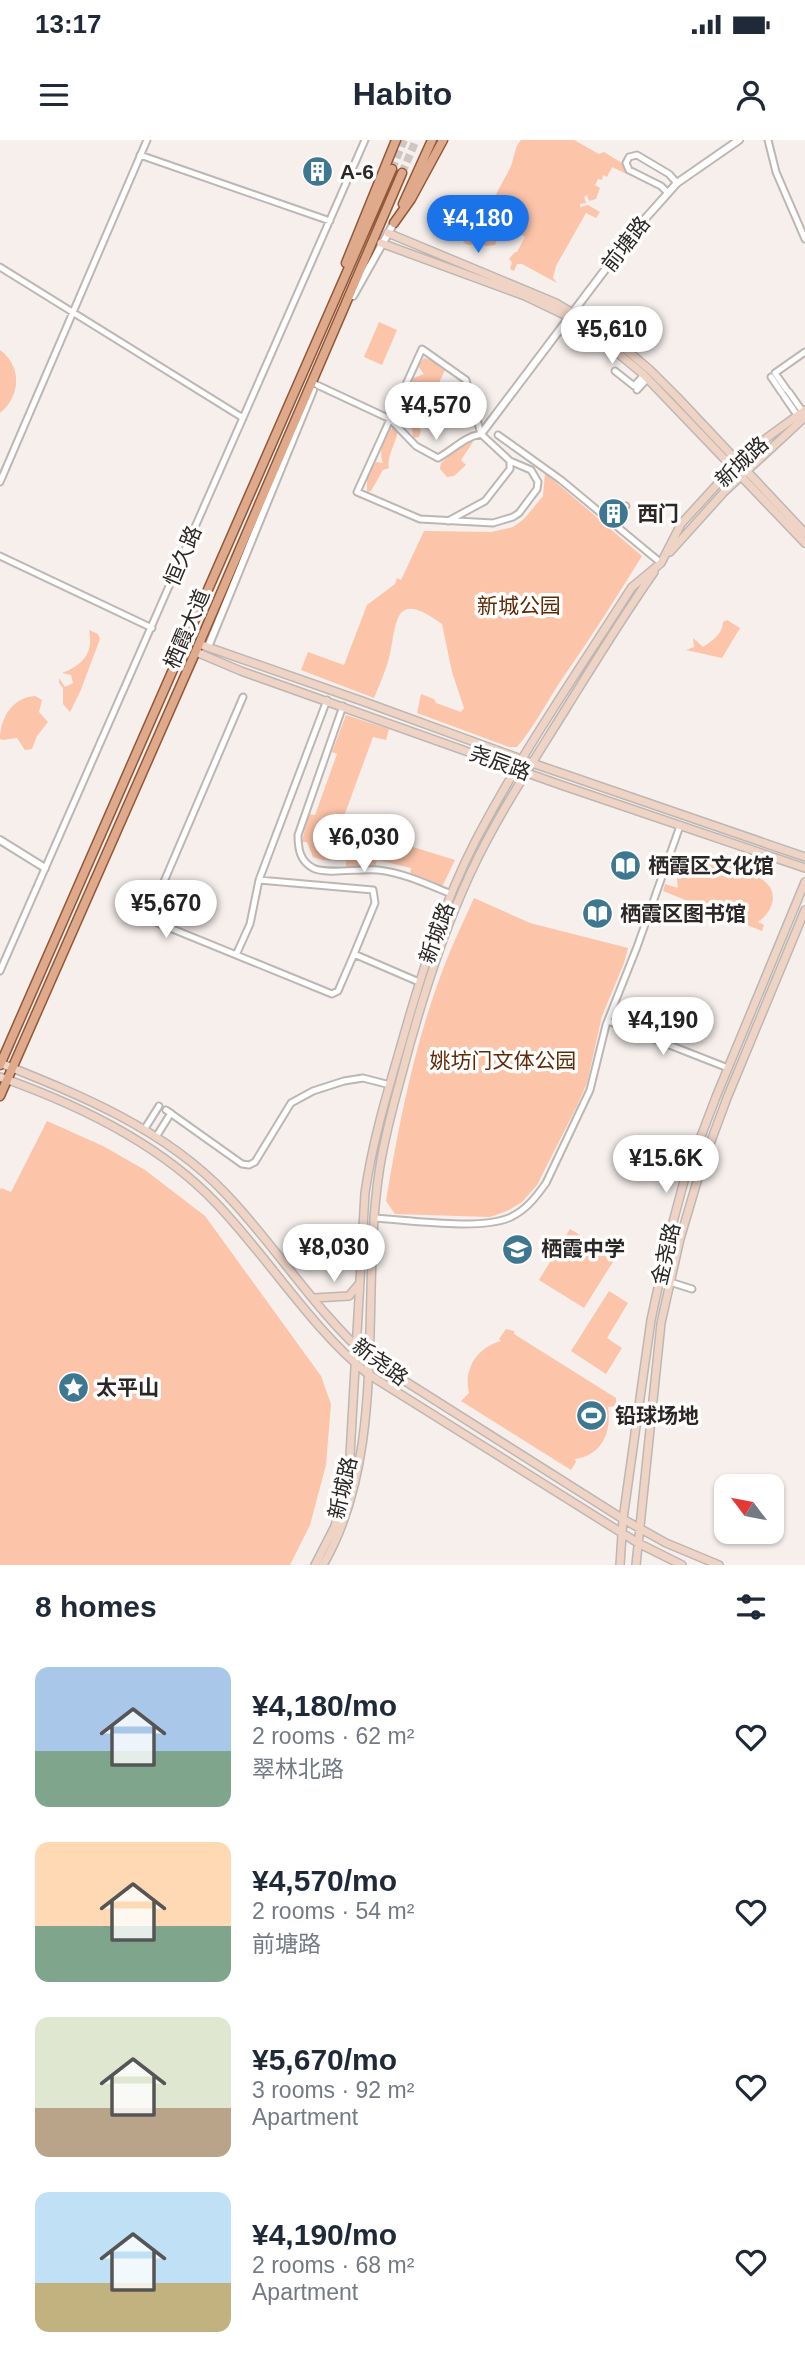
<!DOCTYPE html>
<meta charset="utf-8">
<style>
body{margin:0;font-family:Arial,"Noto Sans SC",sans-serif;background:#f2f2f3;color:#1f2937;height:100vh;display:flex;flex-direction:column;font-size:26px;white-space:nowrap}
*{box-sizing:border-box;margin:0}
p{font-size:23px;color:#747a83}
.icon{flex:none;width:38px;height:38px;fill:none;stroke:currentColor;stroke-width:2;stroke-linecap:round;stroke-linejoin:round}
.map{position:relative;height:1425px;overflow:hidden}
.sheet{display:flex;flex-direction:column;background:#fff;flex:1}
.sheet>*{flex:none}
.needle{width:46px;rotate:302deg}
.controls{position:absolute;left:714px;top:1334px;display:grid;gap:14px}
.controls a{display:grid;place-items:center;width:70px;height:70px;border-radius:14px;background:#fff;box-shadow:0 2px 5px #0004;font-size:35px}
.price{position:absolute;translate:-50% -60px;padding:0 16px;border-radius:24px;background:#fff;color:#222;font-size:23px;line-height:46px;filter:drop-shadow(0 2px 4px #0008)}
.price::after{content:'';position:absolute;left:50%;top:42px;width:21px;height:16px;margin-left:-10px;background:inherit;clip-path:polygon(0 0,100% 0,50% 100%)}
.price.selected{background:#1a73e8;color:#fff}
ul{padding:0;list-style:none}
li{display:flex;align-items:center;gap:21px;height:175px;padding:0 35px}
li span{display:grid;place-items:center;flex:none;width:196px;height:140px;border-radius:14px;color:#555}
li>.icon{margin-inline-start:auto}
span .icon{width:84px;height:84px;fill:#fffc;stroke-width:1}
li b{font-size:30px}
h2{display:flex;justify-content:space-between;align-items:center;height:84px;padding:0 35px;font-size:30px}
.status{display:flex;justify-content:space-between;align-items:center;height:49px;padding:0 35px;background:#fff;direction:ltr}
.status svg{height:19px;fill:currentColor}
header{display:flex;justify-content:space-between;align-items:center;height:91px;padding:0 35px;background:#fff;font-size:32px;font-weight:600}
.map>svg:first-child{display:block}
</style>
<div class="status"><b>13:17</b><svg viewBox="0 0 49 12"><path d="M0 12V9h3v3zM5 12V6h3v6zM10 12V3h3v9zM15 12V0h3v12zM26 1h20v11H26zM47 4h2v5h-2z"/></svg></div>
<header><svg class="icon" aria-label="menu" viewBox="0 0 24 24"><path d="M4 6h16M4 12h16M4 18h16"/></svg>Habito<svg class="icon" aria-label="person" viewBox="0 0 24 24"><circle cx="12" cy="8" r="4"/><path d="M4 21q1-7 8-7t8 7"/></svg></header>
<div class="map">
<svg width="805" height="1425" viewBox="0 0 805 1425">
<rect width="100%" height="100%" fill="#f6efec"/>
<path fill="#fcc4a9" d="M521,0H574L599,14L604,12L622,23L625,22L629,35L612,27L607,37L603,35L602,40L598,39L595,45L600,48L596,59L589,61L587,55L584,57L586,63L580,64V67L588,65L600,72L596,78L586,73L556,126L553,138L557,143L522,124H517L514,131L510,129L512,122L509,119L515,112H517L525,97L522,95L525,84L518,80L505,83L495,105L486,106L479,102L470,105L463,103L472,92L477,99L476,96L483,83L477,82L474,77L481,63L488,65L487,76C492,59 501,46 509,30C515,20 513,9 521,0Z
M379,182L397,190L382,225L364,217Z
M0,210C22,226 21,256 0,273Z
M424,218L431,220L445,230L434,254L431,248L426,246V243L419,245L415,254V262L410,264L406,273L402,275L396,274L405,250L412,247L409,243L411,239L424,234L418,226Z
M428,258L431,259L433,263L419,288L421,290L419,297L413,298L412,288L409,286L405,288L404,280L412,272L411,269L415,265L423,264L424,260Z
M394,286L398,289C397,302 386,317 389,328L383,330L371,351L367,352V335L376,322L383,323C378,310 384,295 394,286Z
M470,298L473,302L461,320L466,325L454,336L447,337L440,329L441,323Z
M545,333L642,416C616,458 590,499 562,539C547,561 535,586 517,607H509L417,573L421,554L434,559L436,563L461,572L464,568L452,532L442,484C391,447 398,484 388,522C384,534 379,546 374,558L301,530L308,512L344,525L367,465L395,444L397,438L401,440L424,391L491,392L513,387L524,379L543,356Z
M727,480L740,488L722,518L686,510L694,507L693,498L703,507C713,500 722,495 723,482Z
M89,490L98,494L100,499L80,552L70,572L63,564V548L59,543V538L65,547L73,543L71,535L62,533C82,525 94,514 89,490Z
M35,556L42,560L39,572L48,582L37,596L32,609L25,610L17,598L3,600L0,599C0,578 13,557 35,556Z
M346,575L389,589L386,600L373,597L336,698L400,703L455,720L442,747L410,734L411,728L377,720L375,727H346V721L322,720L313,717L307,702H302L308,674L315,675L337,614L332,612Z
M704,716C721,721 749,730 763,740C780,752 773,772 758,782L764,785L762,791L663,751L665,744L678,748C674,729 685,716 704,716Z
M474,758L530,783L628,808L624,823L602,876L587,943L577,966L537,1045L522,1062L507,1071L490,1077L395,1074L386,1061C399,983 414,906 442,832C451,807 463,783 474,758Z
M47,981L103,1006L145,1030L205,1076L321,1236L331,1264L326,1325L310,1385L290,1425H0V1050L1,1048L11,1052Z
M570,1089L616,1117L584,1168L539,1140Z
M609,1151L628,1163L607,1198L622,1208L606,1234L571,1211Z
M506,1189L514,1191V1194L616,1258V1266L608,1267C612,1292 602,1315 575,1319L576,1322L571,1330L461,1261L469,1253C463,1228 478,1207 501,1201L499,1199Z"/>
<g fill="none" stroke-linecap="round" stroke-linejoin="round">
<path stroke="#cdc7c4" stroke-width="8" stroke-dasharray="8 4" stroke-linecap="butt" d="M392,29L404,0
M402,33L416,0"/>
<defs>
<path id="minor" d="M768,0L776,32L805,99
M140,15L330,81
M668,53L661,46L629,30L626,23L629,17L637,15L669,34L677,43
M0,127L243,278
M422,209L466,240L481,294L510,321L531,330L538,342L537,349L519,373L513,377L493,383L420,379L357,352Z
M615,231L634,246L644,235
M771,237L782,253
M315,244L390,279L416,306L438,318C453,310 464,297 481,294
M637,250L648,238
M787,250L775,233L805,212
M789,252L803,272
M784,256L797,275
M498,295L561,340L661,423
M0,342L147,0
M448,381L485,361L510,329V321
M611,383L626,366
M0,416L152,488
M243,557L148,779L332,854L338,851L354,814L419,842
M343,566L298,695C298,709 300,721 313,728C326,735 361,728 378,730C404,733 427,744 451,754
M259,740L373,750L375,763L354,814
M236,815L250,784L259,740L327,560
M0,831L365,0
M608,881L728,928
M166,970L242,1024L249,1025L255,1022L291,963L313,951L344,941L363,938L390,945
M144,990L159,966
M156,997L171,973
M374,1078C408,1080 482,1091 511,1077C527,1069 536,1057 546,1043L590,950L606,885L637,807L680,686
M670,1142L692,1149"/>
<path id="tertiary" d="M353,156L394,83
M481,294L635,90L677,43L739,0
M208,507L313,250
M0,700L45,728"/>
<path id="secondary" d="M388,93L556,163L609,195L650,230L678,258L805,393
M381,103L525,156L571,178L607,204L644,235L805,403
M670,412L724,352L805,277
M199,504L362,561L532,623L805,717
M196,512L241,531L561,645L805,728
M0,923C80,955 165,989 226,1054C276,1106 315,1171 370,1219L623,1379L666,1403L719,1425
M0,937C77,964 159,1003 216,1063C267,1116 311,1188 368,1234L638,1403L682,1425
M314,1158L349,1156L359,1144
M315,1425L335,1386L349,1333L365,1053C372,1004 386,957 400,909C420,838 442,766 476,700C522,612 579,530 632,447L661,423L681,384L733,327L757,305L805,270
M323,1425C390,1310 359,1153 380,1026C385,996 393,966 401,937C419,868 440,799 470,734C497,676 533,622 567,567C595,522 623,476 654,432
M620,1425L623,1379L651,1180L669,1097L684,1041L716,957L805,742
M636,1425L661,1183L680,1099L701,1028L727,958L805,770"/>
<path id="primary" d="M403,64L432,0
M394,83L411,59L443,0
M346,123L396,0
M0,925L392,29
M0,956L199,504L402,33"/>
</defs>
<use href="#minor" stroke="#bdb7b4" stroke-width="9"/>
<use href="#tertiary" stroke="#bdb7b4" stroke-width="10"/>
<use href="#secondary" stroke="#bdb7b4" stroke-width="10"/>
<use href="#primary" stroke="#925737" stroke-width="11"/>
<use href="#minor" stroke="#fff" stroke-width="5"/>
<use href="#tertiary" stroke="#fff" stroke-width="6"/>
<use href="#secondary" stroke="#efd4c6" stroke-width="7"/>
<use href="#primary" stroke="#dfaa8c" stroke-width="8"/>
</g>
<defs>
<symbol id="building-disc" viewBox="-11 -11 22 22"><circle r="9.5" fill="#3d7790" stroke="#fffefd"/><path d="M-4-6H4V6H1V3H-1V6H-4ZM-2.5-4.3h1.7v1.8h-1.7ZM.8-4.3h1.7v1.8H.8ZM-2.5-1h1.7V.8h-1.7ZM.8-1h1.7V.8H.8Z" fill="#fff"/></symbol>
<symbol id="library-disc" viewBox="-11 -11 22 22"><circle r="9.5" fill="#3d7790" stroke="#fffefd"/><path d="M-6-4Q-3-5.5-.7-3.5V5Q-3 3-6 4ZM6-4Q3-5.5 .7-3.5V5Q3 3 6 4Z" fill="#fff"/></symbol>
<symbol id="school-disc" viewBox="-11 -11 22 22"><circle r="9.5" fill="#3d7790" stroke="#fffefd"/><path d="M0-5L7-2L0 1L-7-2ZM-4 1L0 2.5L4 1V4Q0 6-4 4Z" fill="#fff"/></symbol>
<symbol id="sight-disc" viewBox="-11 -11 22 22"><circle r="9.5" fill="#3d7790" stroke="#fffefd"/><path d="M0-6L1.8-2.2L6-1.7L2.9 1.2L3.7 5.4L0 3.3L-3.7 5.4L-2.9 1.2L-6-1.7L-1.8-2.2Z" fill="#fff"/></symbol>
<symbol id="stadium-disc" viewBox="-11 -11 22 22"><circle r="9.5" fill="#3d7790" stroke="#fffefd"/><path d="M0-5a6.5 5 0 1 0 0 10a6.5 5 0 1 0 0-10ZM-3.5-1.8h7v3.6h-7Z" fill="#fff"/></symbol>
</defs>
<g fill-rule="evenodd">
<use href="#building-disc" x="300" y="14" width="35" height="35"/>
<use href="#building-disc" x="596" y="356" width="35" height="35"/>
<use href="#library-disc" x="608" y="708" width="35" height="35"/>
<use href="#library-disc" x="580" y="756" width="35" height="35"/>
<use href="#school-disc" x="500" y="1092" width="35" height="35"/>
<use href="#sight-disc" x="56" y="1230" width="35" height="35"/>
<use href="#stadium-disc" x="574" y="1258" width="35" height="35"/>
</g>
<g text-anchor="middle" stroke-width="7" stroke-linejoin="round" paint-order="stroke">
<g font-size="21" font-weight="bold" fill="#2a2726" stroke="#fffefd" text-anchor="start">
<text x="340" y="39">A-6</text>
<text x="637" y="381">西门</text>
<text x="648" y="733">栖霞区文化馆</text>
<text x="620" y="781">栖霞区图书馆</text>
<text x="541" y="1116">栖霞中学</text>
<text x="96" y="1255">太平山</text>
<text x="615" y="1283">铅球场地</text>
</g>
<g font-size="21" fill="#2a2726" stroke="#fffefd">
<text transform="translate(626 104) rotate(-52)" y="7">前塘路</text>
<text transform="translate(742 322) rotate(-43)" y="7">新城路</text>
<text transform="translate(183 416) rotate(-67)" y="7">恒久路</text>
<text transform="translate(187 489) rotate(-67)" y="7">栖霞大道</text>
<text transform="translate(500 623) rotate(20)" y="7">尧辰路</text>
<text transform="translate(437 793) rotate(-70)" y="7">新城路</text>
<text transform="translate(666 1114) rotate(-77)" y="7">金尧路</text>
<text transform="translate(380 1222) rotate(37)" y="7">新尧路</text>
<text transform="translate(343 1348) rotate(-77)" y="7">新城路</text>
</g>
<g font-size="21" fill="#5f2a08" stroke="#fffefd">
<text x="519" y="473">新城公园</text>
<text x="503" y="928">姚坊门文体公园</text>
</g>
</g>
</svg>
<div class="controls">
<a><svg class="needle" viewBox="-14 -14 28 28"><path d="M0-13l5 13h-10z" fill="#e53935"/><path d="M0 13l5-13h-10z" fill="#747a83"/></svg></a>
</div>
<b class="price selected" style="left:478px;top:115px">¥4,180</b>
<b class="price" style="left:612px;top:226px">¥5,610</b>
<b class="price" style="left:436px;top:302px">¥4,570</b>
<b class="price" style="left:364px;top:734px">¥6,030</b>
<b class="price" style="left:166px;top:800px">¥5,670</b>
<b class="price" style="left:663px;top:917px">¥4,190</b>
<b class="price" style="left:666px;top:1055px">¥15.6K</b>
<b class="price" style="left:334px;top:1144px">¥8,030</b>
</div>
<section class="sheet">
<h2>8 homes<svg class="icon" aria-label="filters" viewBox="0 0 24 24"><path d="M4 7h16M4 17h16"/><circle cx="9" cy="7" r="2"/><circle cx="15" cy="17" r="2"/></svg></h2>
<ul>
<li><span style="background:linear-gradient(#a9c7e8 60%,#7fa58c 0)"><svg class="icon" aria-label="home" viewBox="0 0 24 24"><path d="M3 11l9-7 9 7M6 9v11h12V9"/></svg></span><div><b>¥4,180/mo</b><p>2 rooms · 62 m²</p><p>翠林北路</p></div><svg class="icon" aria-label="heart" viewBox="0 0 24 24"><path d="M12 20l-8-8c-3-5 5-10 8-4 3-6 11-1 8 4z"/></svg></li>
<li><span style="background:linear-gradient(#ffd9b3 60%,#7fa58c 0)"><svg class="icon" aria-label="home" viewBox="0 0 24 24"><path d="M3 11l9-7 9 7M6 9v11h12V9"/></svg></span><div><b>¥4,570/mo</b><p>2 rooms · 54 m²</p><p>前塘路</p></div><svg class="icon" aria-label="heart" viewBox="0 0 24 24"><path d="M12 20l-8-8c-3-5 5-10 8-4 3-6 11-1 8 4z"/></svg></li>
<li><span style="background:linear-gradient(#dfe7d0 65%,#b9a48a 0)"><svg class="icon" aria-label="home" viewBox="0 0 24 24"><path d="M3 11l9-7 9 7M6 9v11h12V9"/></svg></span><div><b>¥5,670/mo</b><p>3 rooms · 92 m²</p><p>Apartment</p></div><svg class="icon" aria-label="heart" viewBox="0 0 24 24"><path d="M12 20l-8-8c-3-5 5-10 8-4 3-6 11-1 8 4z"/></svg></li>
<li><span style="background:linear-gradient(#bfe0f5 65%,#c2b280 0)"><svg class="icon" aria-label="home" viewBox="0 0 24 24"><path d="M3 11l9-7 9 7M6 9v11h12V9"/></svg></span><div><b>¥4,190/mo</b><p>2 rooms · 68 m²</p><p>Apartment</p></div><svg class="icon" aria-label="heart" viewBox="0 0 24 24"><path d="M12 20l-8-8c-3-5 5-10 8-4 3-6 11-1 8 4z"/></svg></li>
</ul>
</section>
